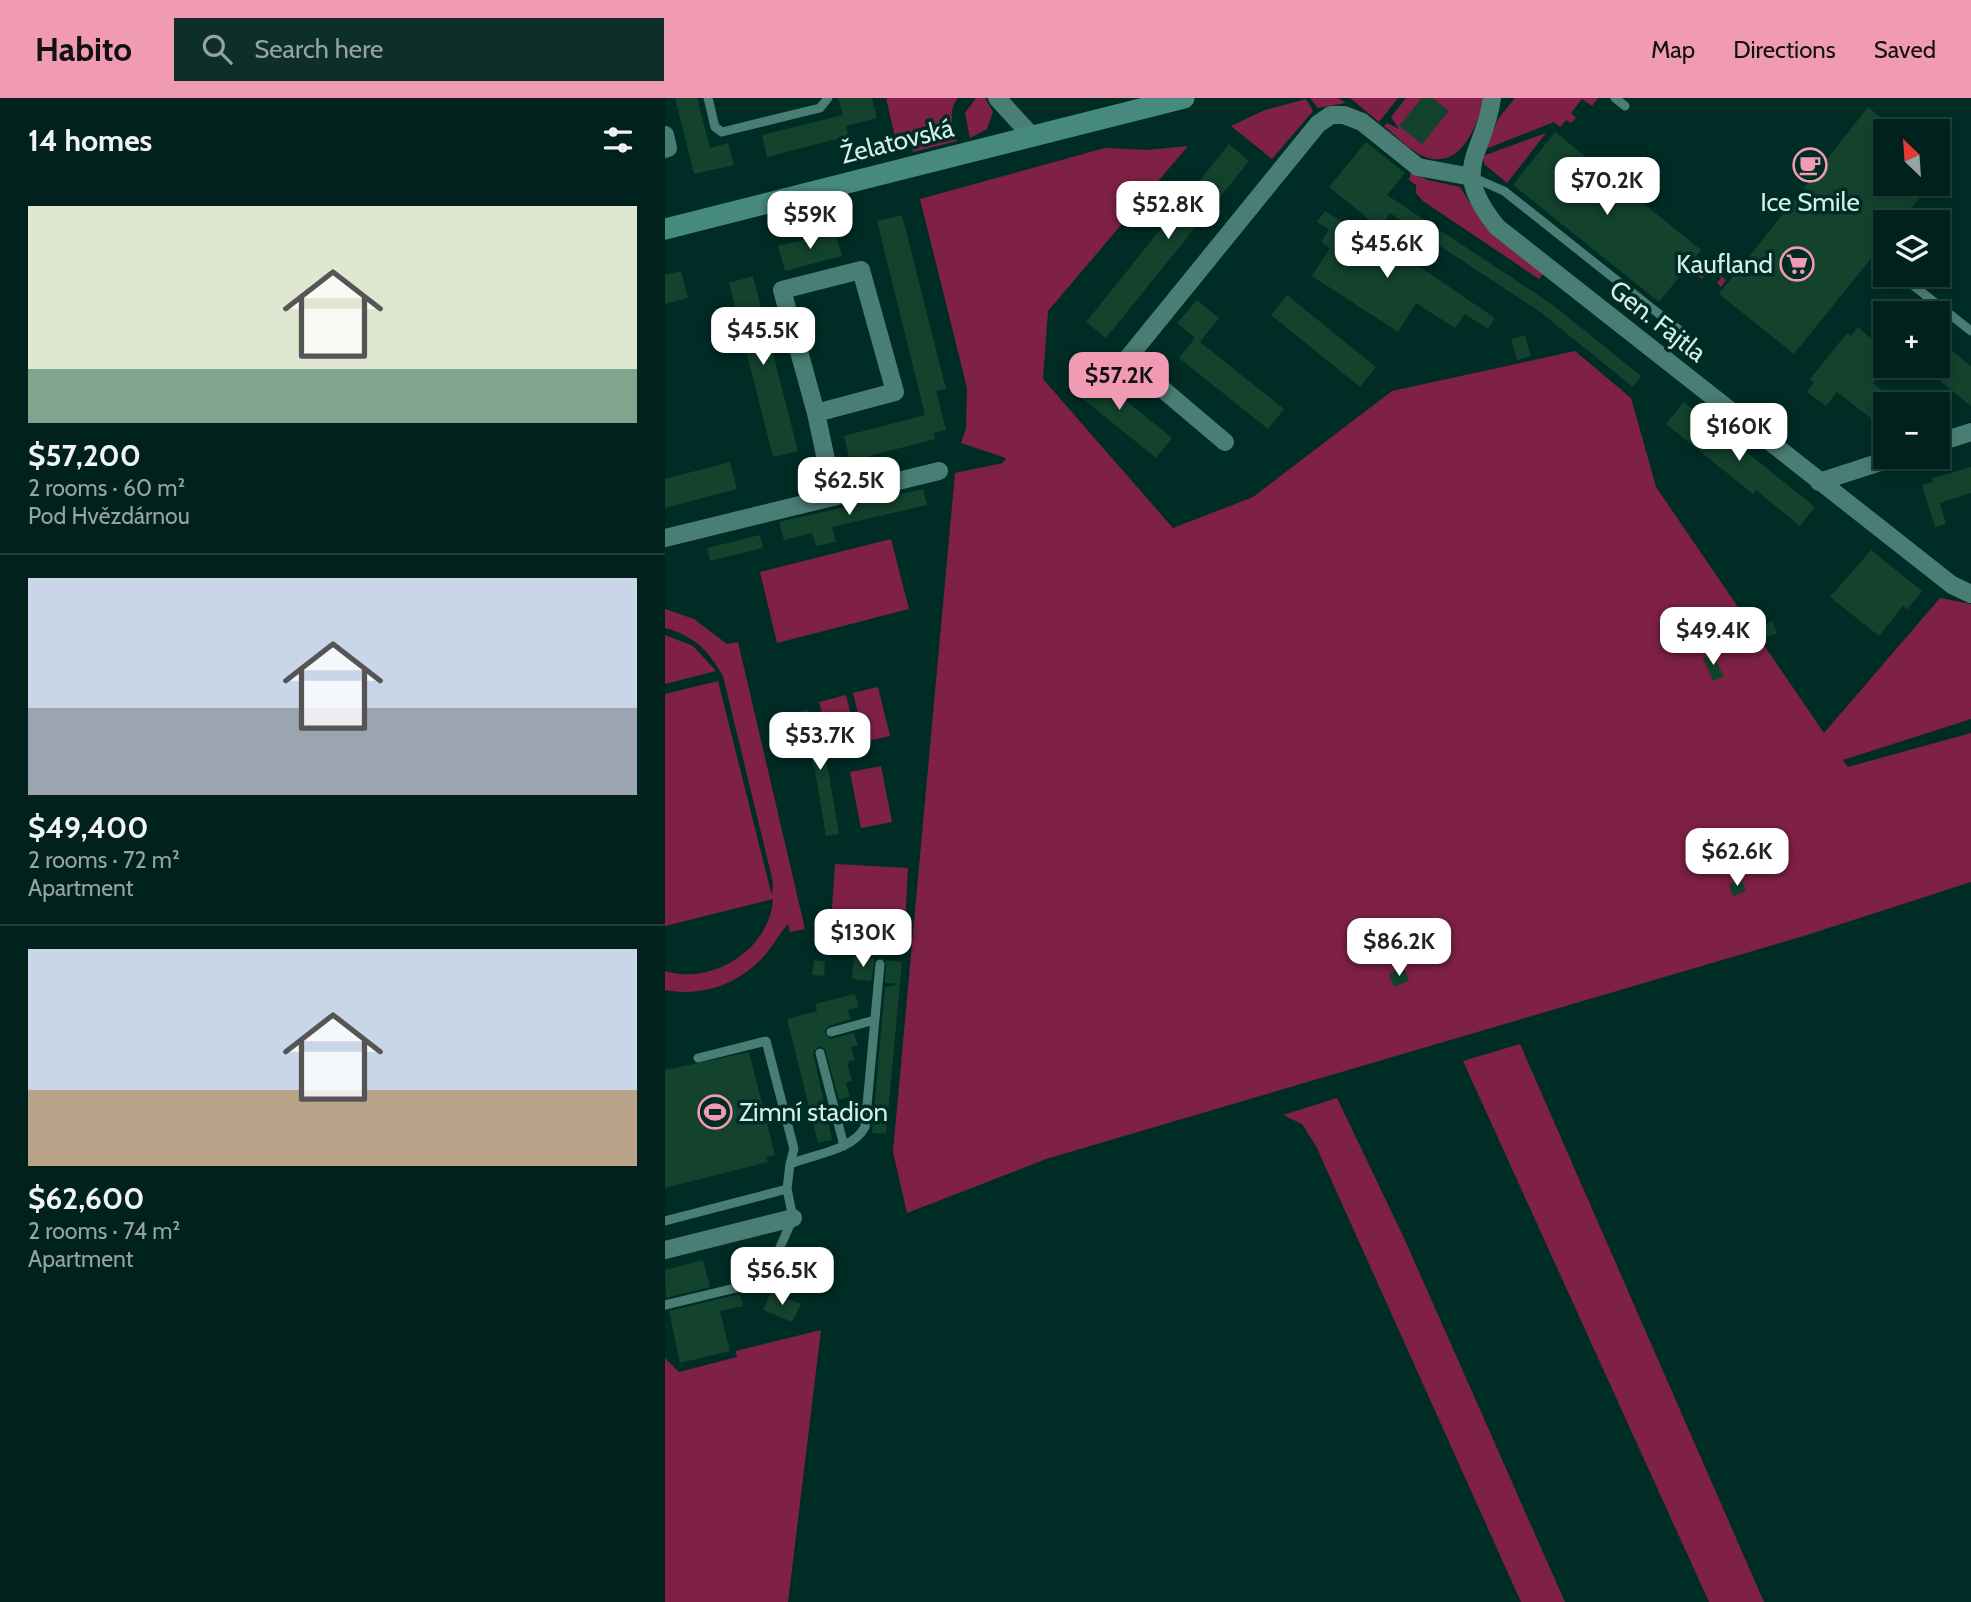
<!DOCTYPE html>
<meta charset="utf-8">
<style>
body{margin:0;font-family:Cabin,sans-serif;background:#0e2e29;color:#f1f3f6;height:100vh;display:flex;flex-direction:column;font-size:26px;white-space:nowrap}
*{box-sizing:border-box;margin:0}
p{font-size:23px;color:#95a3a3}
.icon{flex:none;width:38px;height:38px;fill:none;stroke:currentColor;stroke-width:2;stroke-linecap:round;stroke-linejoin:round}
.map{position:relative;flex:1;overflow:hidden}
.side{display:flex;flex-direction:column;background:#00211c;width:665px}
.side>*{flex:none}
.needle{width:46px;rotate:335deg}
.controls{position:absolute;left:1208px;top:21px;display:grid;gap:14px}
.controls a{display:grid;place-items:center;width:77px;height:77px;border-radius:0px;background:#00211c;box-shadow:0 4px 10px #0003,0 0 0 2px #223e3b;font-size:35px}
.price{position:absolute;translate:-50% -60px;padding:0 16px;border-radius:14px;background:#fff;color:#222;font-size:23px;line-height:46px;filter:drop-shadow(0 2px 4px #0008)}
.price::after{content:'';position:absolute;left:50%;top:42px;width:21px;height:16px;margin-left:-10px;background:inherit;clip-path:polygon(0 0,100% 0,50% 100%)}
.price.active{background:#f19ab3;color:#111}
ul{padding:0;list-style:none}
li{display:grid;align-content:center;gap:14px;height:371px;padding:0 28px}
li+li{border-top:2px solid #223e3b}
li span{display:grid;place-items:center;height:217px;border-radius:0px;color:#555}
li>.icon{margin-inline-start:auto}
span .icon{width:126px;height:126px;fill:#fffc;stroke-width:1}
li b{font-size:30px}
h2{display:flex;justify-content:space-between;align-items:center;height:84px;padding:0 28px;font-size:30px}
header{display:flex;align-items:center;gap:42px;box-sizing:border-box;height:98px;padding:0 35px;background:#f19ab3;color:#111}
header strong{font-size:33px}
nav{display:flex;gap:38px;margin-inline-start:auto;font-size:24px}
.search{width:490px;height:63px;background:#0e2e29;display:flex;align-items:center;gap:18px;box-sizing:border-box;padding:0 24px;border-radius:0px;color:#95a3a3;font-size:26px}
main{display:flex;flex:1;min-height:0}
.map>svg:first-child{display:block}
</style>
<header>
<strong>Habito</strong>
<div class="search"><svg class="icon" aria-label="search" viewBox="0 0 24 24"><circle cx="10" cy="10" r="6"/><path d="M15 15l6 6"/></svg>Search here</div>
<nav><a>Map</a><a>Directions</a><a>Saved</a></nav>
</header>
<main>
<section class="side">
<h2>14 homes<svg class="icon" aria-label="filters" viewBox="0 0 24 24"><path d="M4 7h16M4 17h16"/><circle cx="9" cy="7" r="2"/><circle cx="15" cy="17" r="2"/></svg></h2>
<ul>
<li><span style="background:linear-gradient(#dfe7d0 75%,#7fa58c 0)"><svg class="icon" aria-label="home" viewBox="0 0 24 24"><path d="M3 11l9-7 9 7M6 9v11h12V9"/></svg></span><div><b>$57,200</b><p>2 rooms · 60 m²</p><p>Pod Hvězdárnou</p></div></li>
<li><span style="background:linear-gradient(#c9d6e8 60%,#9aa5b1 0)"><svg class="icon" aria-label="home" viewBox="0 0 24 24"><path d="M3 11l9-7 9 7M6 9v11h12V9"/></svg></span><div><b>$49,400</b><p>2 rooms · 72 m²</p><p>Apartment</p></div></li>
<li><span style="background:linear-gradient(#c9d6e8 65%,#b9a48a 0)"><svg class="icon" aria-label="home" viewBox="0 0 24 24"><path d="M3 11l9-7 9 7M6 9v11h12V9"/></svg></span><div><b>$62,600</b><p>2 rooms · 74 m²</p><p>Apartment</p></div></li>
</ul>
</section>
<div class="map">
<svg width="1306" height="1504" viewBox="0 0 1306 1504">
<rect width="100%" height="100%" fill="#002c26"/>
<path fill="#7f2146" d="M221,0H293C282,13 288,28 292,43L248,54L244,40L231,43Z
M311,0H320L328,14L322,31L305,40L300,15Z
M645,0H673L681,5L653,10Z
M685,0H733L714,24Z
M741,0H757L735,28L757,46L783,13L767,0H819C814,23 799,65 769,61C750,59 733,39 719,28L722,25L734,31L726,19Z
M850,0H933L927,8L917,1L906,15L911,20L906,25L901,22L895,29L889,24L821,51L833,21Z
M641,1L648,13L607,61L566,28L600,12Z
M881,35L842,85L819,66L818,58Z
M523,48L383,213L378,281L508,430L588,399L727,293L910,253L966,300L991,389L1159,635L1275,500L1306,506V621L1178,662L1183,669L1306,635V784L1142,837L381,1061L242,1115L228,1054L290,375L338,365L341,360L296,345L301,331L302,290L255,101L440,50L482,52Z
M746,74L763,82L795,89L819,127L878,176L874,181L758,103L751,95V87L744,82Z
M1033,160L1061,182L1056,189L1052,185L1056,180L1045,171L1037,181L1024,171Z
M226,441L244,511L112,545L95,474Z
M0,511L29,521L62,546L73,544L140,831L125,834L123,826C116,833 113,840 107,848C82,883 42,900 0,892V873C47,888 105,851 108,801L0,828V596L53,583L107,798L108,784L58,578C43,552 29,538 0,530Z
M0,537L28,548L51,573L0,586Z
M213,589L225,638L200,644L188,595Z
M181,597L193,646L166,653L154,604Z
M216,668L227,724L196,730L185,674Z
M170,766L243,770L239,846L165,842Z
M855,946L1099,1504H1044L798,963Z
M672,1000L739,1140L900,1504H856L651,1048L637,1026L618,1017Z
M156,1232L123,1504H0V1260L14,1274L72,1259L71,1253Z"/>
<path fill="#13422d" d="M10,0H32L45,50L63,45L69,67L29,76Z
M173,0H207L212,20L181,28L183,38L102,59L97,37L178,17Z
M757,0H767L784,13L757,46L734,28Z
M1203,9L1233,33H1220V86H1266L1235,124H1220V143L1129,256L1054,196L1150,76L1147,73L1155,62L1159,65Z
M890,34L1036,152L994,204L848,87Z
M701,44L740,75L722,97L888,207L976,278L968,289L875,214L725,115L715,130L664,89Z
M564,46L584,63L441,240L421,224Z
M660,113L717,149L720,145L830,220L823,231L800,216L790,230L751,205L733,234L647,178L665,150L656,144L664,131L652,124Z
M237,117L281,291L271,293L281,332L269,335L270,341L185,363L179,338L260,317L212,123Z
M170,134L177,158L120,173L113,148Z
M16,173L23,200L0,206V177Z
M88,178L133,353L108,359L64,185Z
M622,197L711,269L695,289L606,217Z
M532,202L554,220L535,244L619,311L603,331L514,260L530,240L512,225Z
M1193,229L1220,253V269L1208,285L1235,306H1220V331L1172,294L1161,308L1142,294L1149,284L1145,281L1182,235L1186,238Z
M860,237L866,258L852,262L846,241Z
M1272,241L1306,268V308L1256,268H1272Z
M418,268L507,340L491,360L402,288Z
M1019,304L1150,409L1135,428L1091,392L1088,396L1001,326Z
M65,364L72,391L0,410V381Z
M1306,369V395L1275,405L1281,426L1270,429L1257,387L1268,384L1267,380Z
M258,391L262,407L167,429L171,444L151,448L147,435L119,442L114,424Z
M95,437L98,450L45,463L42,450Z
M1206,452L1257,493L1242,512L1238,508L1214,538L1165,499Z
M1107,523L1112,535L1100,540L1095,529Z
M1048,556L1059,578L1048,583L1038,560Z
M143,611L163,670L174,736L161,738L150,672L130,615Z
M1076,782L1081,793L1068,798L1064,787Z
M189,859L210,861L206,883L187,881Z
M149,862L160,863L159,878L147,877Z
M221,862L237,864L221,1036L207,1035L220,889L235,886L220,885Z
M739,870L744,883L729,889L724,876Z
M190,896L194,909L183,912L186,921L164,928L159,933L165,941L189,935L193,947L186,949L190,962L182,964L187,983L181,985L185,999L174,1002L160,951L154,948L148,954L167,1042L153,1045L122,921L152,913L150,906Z
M84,954L110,1057L101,1059L103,1064L0,1090V972Z
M38,1162L45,1189L1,1200L0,1172Z
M106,1194L136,1206L127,1224L98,1212Z
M75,1196L78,1208L55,1213L65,1253L15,1265L4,1213Z"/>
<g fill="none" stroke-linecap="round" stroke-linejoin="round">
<path stroke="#497e74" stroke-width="9" d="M43,0L50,29L57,34L155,10L163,0
M950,0L960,8
M807,79L839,93L1018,235L997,259
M1235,177L1306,233
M166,934L210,922
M155,955L179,1048
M33,960L101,943L129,1051L125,1066
M122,1091L125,1066C149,1056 187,1053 200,1029L215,866
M0,1123L122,1091L128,1120L100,1183L0,1207"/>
<path stroke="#497e74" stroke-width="18" d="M332,0L366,37
M827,0C819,59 783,68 832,129L1287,487L1306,496
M0,37L3,50L0,51
M196,172L230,294L151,315L117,192Z
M151,315L169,399
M560,344L462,261L653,26L666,17H679L697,24L753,69L807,79
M1272,345L1306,334
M1154,384L1231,359
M0,440L274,373
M0,1152L128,1120"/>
<path stroke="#468a7e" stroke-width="21" d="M0,131L519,0"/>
</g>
<defs>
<symbol id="cafe-ring" viewBox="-11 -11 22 22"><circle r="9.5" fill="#002c26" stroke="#f19ab3" stroke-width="1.5"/><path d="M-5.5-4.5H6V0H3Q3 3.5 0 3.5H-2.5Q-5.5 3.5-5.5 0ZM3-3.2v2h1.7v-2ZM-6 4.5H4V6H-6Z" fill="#f19ab3"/></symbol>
<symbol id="supermarket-ring" viewBox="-11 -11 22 22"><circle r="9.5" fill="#002c26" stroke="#f19ab3" stroke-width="1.5"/><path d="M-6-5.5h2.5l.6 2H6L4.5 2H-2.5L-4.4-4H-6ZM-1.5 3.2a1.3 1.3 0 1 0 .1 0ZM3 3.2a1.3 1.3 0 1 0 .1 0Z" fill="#f19ab3"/></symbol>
<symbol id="stadium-ring" viewBox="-11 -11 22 22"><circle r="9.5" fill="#002c26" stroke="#f19ab3" stroke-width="1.5"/><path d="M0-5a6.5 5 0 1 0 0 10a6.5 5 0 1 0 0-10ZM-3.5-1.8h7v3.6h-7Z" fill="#f19ab3"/></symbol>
</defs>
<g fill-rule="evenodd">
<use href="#cafe-ring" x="1126" y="48" width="38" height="38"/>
<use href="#supermarket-ring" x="1113" y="147" width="38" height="38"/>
<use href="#stadium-ring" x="31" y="995" width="38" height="38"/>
</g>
<g text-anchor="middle" stroke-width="7" stroke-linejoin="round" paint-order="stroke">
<g font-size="26" fill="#d4efe9" stroke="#002c26">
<text transform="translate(232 43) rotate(-14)" y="9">Želatovská</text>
<text transform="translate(993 223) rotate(38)" y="9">Gen. Fajtla</text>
</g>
<g font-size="26" fill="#d4efe9" stroke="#002c26">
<text x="1145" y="113">Ice Smile</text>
<text x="1108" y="175" text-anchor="end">Kaufland</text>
<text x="74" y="1023" text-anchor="start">Zimní stadion</text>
</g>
</g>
</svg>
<div class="controls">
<a><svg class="needle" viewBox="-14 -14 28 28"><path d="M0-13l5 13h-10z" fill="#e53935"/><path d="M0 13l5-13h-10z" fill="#95a3a3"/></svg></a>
<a><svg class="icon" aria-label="layers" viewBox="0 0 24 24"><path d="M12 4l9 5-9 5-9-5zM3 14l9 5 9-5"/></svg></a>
<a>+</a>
<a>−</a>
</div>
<b class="price" style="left:942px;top:119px">$70.2K</b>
<b class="price" style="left:503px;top:143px">$52.8K</b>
<b class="price" style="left:145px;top:153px">$59K</b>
<b class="price" style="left:722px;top:182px">$45.6K</b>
<b class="price" style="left:98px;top:269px">$45.5K</b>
<b class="price active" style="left:454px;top:314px">$57.2K</b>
<b class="price" style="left:1074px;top:365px">$160K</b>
<b class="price" style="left:184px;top:419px">$62.5K</b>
<b class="price" style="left:1048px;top:569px">$49.4K</b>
<b class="price" style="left:155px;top:674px">$53.7K</b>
<b class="price" style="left:1072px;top:790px">$62.6K</b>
<b class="price" style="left:198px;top:871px">$130K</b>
<b class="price" style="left:734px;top:880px">$86.2K</b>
<b class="price" style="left:117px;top:1209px">$56.5K</b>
</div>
</main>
